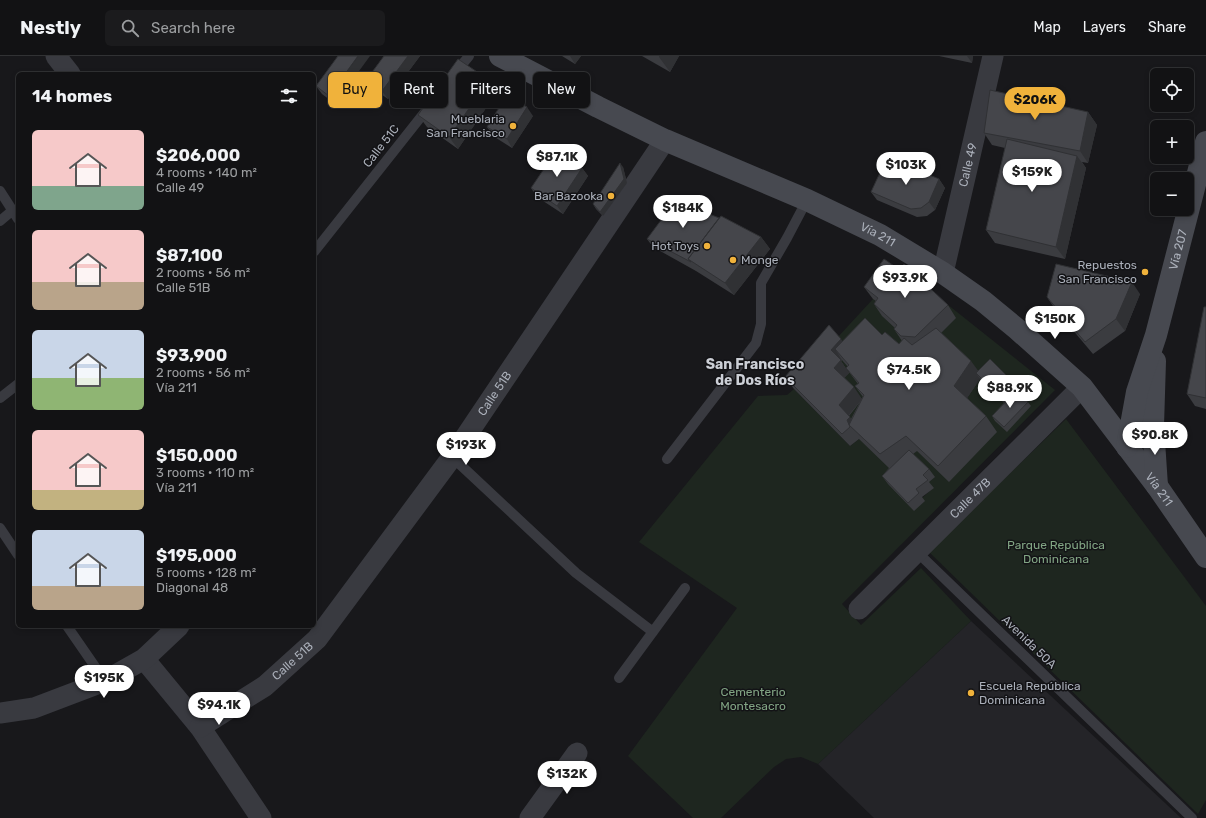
<!DOCTYPE html>
<meta charset="utf-8">
<style>
body{margin:0;font-family:Rubik,sans-serif;background:#1b1b1d;color:#f1f3f6;height:100vh;display:flex;flex-direction:column;font-size:15px;white-space:nowrap}
*{box-sizing:border-box;margin:0}
p{font-size:13px;color:#9c9ea0}
.icon{flex:none;width:22px;height:22px;fill:none;stroke:currentColor;stroke-width:2;stroke-linecap:round;stroke-linejoin:round}
.map{position:relative;flex:1;overflow:hidden}
.details{position:absolute;left:16px;top:16px;width:300px;height:556px;display:flex;flex-direction:column;background:#121214;border-radius:6px;box-shadow:0 2px 6px #0003,0 0 0 1px #313234}
.details>*{flex:none}
.guide{position:absolute;left:328px;top:16px;width:380px;height:36px;display:flex;gap:8px}
.tools{position:absolute;left:1150px;top:12px;display:grid;gap:8px}
.tools a{display:grid;place-items:center;width:44px;height:44px;border-radius:6px;background:#121214;box-shadow:0 2px 6px #0003,0 0 0 1px #313234;font-size:20px}
.price{position:absolute;translate:-50% -34px;padding:0 9px;border-radius:14px;background:#fff;color:#222;font-size:13px;line-height:26px;filter:drop-shadow(0 1px 2px #0008)}
.price::after{content:'';position:absolute;left:50%;top:24px;width:12px;height:9px;margin-left:-6px;background:inherit;clip-path:polygon(0 0,100% 0,50% 100%)}
.price.current{background:#f0b23b;color:#111}
ul{padding:0;list-style:none}
li{display:flex;align-items:center;gap:12px;height:100px;padding:0 16px}
li span{display:grid;place-items:center;flex:none;width:112px;height:80px;border-radius:6px;color:#555}
li>.icon{margin-inline-start:auto}
span .icon{width:48px;height:48px;fill:#fffc;stroke-width:1}
li b{font-size:17px}
h2{display:flex;justify-content:space-between;align-items:center;height:48px;padding:0 16px;font-size:17px}
.tag{padding:0 14px;border-radius:6px;background:#121214;box-shadow:0 2px 6px #0003,0 0 0 1px #313234;font-size:14px;line-height:36px}
.tag.current{background:#f0b23b;color:#111}
header{display:flex;align-items:center;gap:24px;box-sizing:border-box;height:56px;padding:0 20px;background:#121214;border-bottom:1px solid #313234}
header strong{font-size:19px}
nav{display:flex;gap:22px;margin-inline-start:auto;font-size:14px}
.search{width:280px;height:36px;background:#1b1b1d;display:flex;align-items:center;gap:10px;box-sizing:border-box;padding:0 14px;border-radius:6px;color:#9c9ea0;font-size:15px}
.map>svg:first-child{display:block}
</style>
<header>
<strong>Nestly</strong>
<div class="search"><svg class="icon" aria-label="search" viewBox="0 0 24 24"><circle cx="10" cy="10" r="6"/><path d="M15 15l6 6"/></svg>Search here</div>
<nav><a>Map</a><a>Layers</a><a>Share</a></nav>
</header>
<div class="map">
<svg width="1206" height="762" viewBox="0 0 1206 762">
<rect width="100%" height="100%" fill="#18181b"/>
<path fill="#242428" d="M971,565L1181,762H874L818,708Z"/>
<path fill="#1e261f" fill-rule="evenodd" d="M913,221L1055,334L842,548L861,569L921,512L971,565L818,708L801,701L786,703L774,711L721,762H693L628,700L737,552L639,486L758,340L787,339L794,333L850,390L859,383L847,361L837,282L873,243ZM915,402L928,427L933,432L922,442Z
M1066,363L1206,550V744L1198,758L929,496Z"/>
<g fill="none" stroke-linecap="round" stroke-linejoin="round">
<path stroke="#393a40" stroke-width="10" d="M455,17L469,0
M0,135L18,163
M0,165L13,154
M314,196L428,52
M0,342L18,328
M452,401L576,517L653,576
M667,403L756,287L761,268V227L787,182L807,144
M0,472L18,499
M916,495L1192,762
M67,570L105,625
M619,622L685,532"/>
<g stroke="#393a40" stroke-width="21">
<path d="M56,0L70,18"/>
<path id="s1" d="M943,217L993,0"/>
<path id="s2" d="M859,553L1082,331"/>
<path d="M144,603L200,671L261,762"/>
<path d="M0,657L34,652L105,625L144,603L179,570"/>
<path id="s3" d="M200,671L265,630L317,583L452,401L665,84"/>
<path d="M530,762L577,697"/>
</g>
<g stroke="#474950" stroke-width="22">
<path id="s4" d="M500,0L598,51L665,84L807,144L880,179L943,217L983,245L1017,273L1082,331L1157,430L1206,501"/>
<path d="M1155,305L1153,370L1157,430"/>
<path id="s5" d="M1127,391L1137,336L1156,279L1206,86"/>
</g>
</g>
<path fill="#3b3c40" fill-rule="evenodd" d="M338,0L335,48L322,38L316,30Z
M384,0H420L388,43L372,32L367,23Z
M562,0H581L575,8Z
M642,0H679L670,16Z
M939,0H973L972,7Z
M489,24L497,36L458,93L427,71L418,59Z
M1088,56L1097,69L1088,107L1082,106L1086,112L1065,203L995,187L986,174L1005,92L992,89L984,77Z
M533,60L512,92L493,80L487,71Z
M623,111L627,127L603,160L596,153L593,148Z
M582,112L588,120L563,158L537,141L531,132Z
M895,115L939,123L945,132L935,154L927,160L917,161L877,144L871,136Z
M761,181L770,193L734,239L696,215L653,191L647,183Z
M864,231L948,249L956,262L941,277L978,315L1012,325L1018,334L1017,335L1028,346L1031,350L1007,376L995,365L992,360L1004,347L982,326L980,323L967,342L986,360L997,376L949,426L917,395L913,398L929,413L935,421L929,426L934,432L922,441L925,445L914,455L888,428L882,420L889,412L859,383L850,390L794,333L785,321L843,285L882,279L899,288L902,285L894,273L895,272L882,260L874,248L876,245L873,243ZM842,304L848,311L846,312L858,328L855,330L863,341L862,343L844,322L849,317L841,305ZM860,346L851,363L849,360Z
M1140,238L1125,275L1093,298L1055,253L1047,241Z
M1206,251V353L1195,350L1187,338Z"/>
<path fill="#303134" d="M358,0H370L335,48L329,40Z
M408,0H420L388,43L382,35Z
M570,0H581L575,8Z
M659,0H679L670,16L659,1Z
M967,0H973L972,7Z
M489,24L497,36L458,93L449,81Z
M527,51L533,60L512,92L507,83Z
M1088,56L1097,69L1088,107L1080,95Z
M1077,100L1086,112L1065,203L1056,191Z
M620,107L623,111L627,127L603,160L600,156Z
M582,112L588,120L563,158L557,150Z
M939,123L945,132L935,154L929,146Z
M761,181L770,193L734,239L725,227Z
M1132,226L1140,238L1125,275L1116,263Z
M841,283L850,295L835,293L842,304L841,305L849,317L842,324L834,312L831,294Z
M971,305L982,320L976,317L980,323L965,345L954,330Z
M854,331L862,343L847,361L839,349Z
M850,361L858,373L850,370L847,364Z"/>
<path fill="#45464b" stroke="#303134" d="M338,0H358L329,40L316,30Z
M384,0H408L382,35L367,23Z
M458,3L489,24L449,81L418,59Z
M990,34L1088,56L1080,95L984,77Z
M507,39L527,51L507,83L487,71Z
M1007,83L1077,100L1056,191L986,174Z
M556,95L582,112L557,150L531,132Z
M899,106L939,123L929,146L921,152L911,153L871,136L883,110L895,115Z
M620,107L624,123L600,156L593,148Z
M676,144L719,162L688,203L691,206L647,183Z
M721,160L761,181L725,227L688,203Z
M884,203L900,214L904,208L948,249L915,281L901,280L894,273L897,269L874,248L878,242L864,231Z
M1056,208L1132,226L1116,263L1085,286L1047,241Z
M1204,251H1206V342L1187,338Z
M865,262L882,279L885,276L899,288L904,282L912,289L936,272L971,305L954,330L986,360L938,410L906,380L880,398L849,369L864,339L855,330L859,327L846,312L849,309L835,293Z
M829,269L841,283L831,294L841,304L834,312L854,331L839,349L850,361L847,364L850,371L842,378L785,321Z
M990,303L1012,325L998,339L976,317Z
M1016,335L1028,346L1004,371L992,360Z
M909,394L929,413L923,419L928,424L916,433L919,437L908,447L882,420Z"/>
<g fill="#f0b23b" stroke="#131316" stroke-width="1.5">
<circle cx="513" cy="70" r="4"/>
<circle cx="611" cy="140" r="4"/>
<circle cx="707" cy="190" r="4"/>
<circle cx="733" cy="204" r="4"/>
<circle cx="1145" cy="216" r="4"/>
<circle cx="971" cy="637" r="4"/>
</g>
<g text-anchor="middle" stroke-width="3" stroke-linejoin="round" paint-order="stroke">
<g font-size="12" fill="#abb0ba" stroke="#131316" text-anchor="end">
<text x="505" y="67">Mueblaria<tspan x="505" dy="14">San Francisco</tspan></text>
<text x="603" y="144">Bar Bazooka</text>
<text x="699" y="194">Hot Toys</text>
<text x="741" y="208" text-anchor="start">Monge</text>
<text x="1137" y="213">Repuestos<tspan x="1137" dy="14">San Francisco</tspan></text>
<text x="979" y="634" text-anchor="start">Escuela República<tspan x="979" dy="14">Dominicana</tspan></text>
</g>
<g font-size="12" fill="#abb0ba" stroke="#131316">
<text transform="translate(381 90) rotate(-52)" y="4">Calle 51C</text>
<text dy="4" stroke="none"><textPath href="#s1" startOffset="111">Calle 49</textPath></text>
<text dy="4" stroke="none"><textPath href="#s4" startOffset="418">Vía 211</textPath></text>
<text dy="4" stroke="none"><textPath href="#s5" startOffset="204">Vía 207</textPath></text>
<text dy="4" stroke="none"><textPath href="#s3" startOffset="450">Calle 51B</textPath></text>
<text dy="4" stroke="none"><textPath href="#s4" startOffset="802">Vía 211</textPath></text>
<text dy="4" stroke="none"><textPath href="#s2" startOffset="157">Calle 47B</textPath></text>
<text transform="translate(1029 586) rotate(44)" y="4">Avenida 50A</text>
<text dy="4" stroke="none"><textPath href="#s3" startOffset="114">Calle 51B</textPath></text>
</g>
<g font-size="12" fill="#82a584" stroke="#131316">
<text x="1056" y="493">Parque República<tspan x="1056" dy="14">Dominicana</tspan></text>
<text x="753" y="640">Cementerio<tspan x="753" dy="14">Montesacro</tspan></text>
</g>
<g font-size="14" font-weight="bold" fill="#cccfd6" stroke="#131316">
<text x="755" y="313">San Francisco<tspan x="755" dy="16">de Dos Ríos</tspan></text>
</g>
</g>
</svg>
<div class="tools">
<a><svg class="icon" aria-label="locate" viewBox="0 0 24 24"><circle cx="12" cy="12" r="6"/><path d="M12 2v4M12 18v4M2 12h4M18 12h4"/></svg></a>
<a>+</a>
<a>−</a>
</div>
<b class="price current" style="left:1035px;top:65px">$206K</b>
<b class="price" style="left:557px;top:122px">$87.1K</b>
<b class="price" style="left:906px;top:130px">$103K</b>
<b class="price" style="left:1032px;top:137px">$159K</b>
<b class="price" style="left:683px;top:173px">$184K</b>
<b class="price" style="left:905px;top:243px">$93.9K</b>
<b class="price" style="left:1055px;top:284px">$150K</b>
<b class="price" style="left:909px;top:335px">$74.5K</b>
<b class="price" style="left:1010px;top:353px">$88.9K</b>
<b class="price" style="left:1155px;top:400px">$90.8K</b>
<b class="price" style="left:466px;top:410px">$193K</b>
<b class="price" style="left:104px;top:643px">$195K</b>
<b class="price" style="left:219px;top:670px">$94.1K</b>
<b class="price" style="left:567px;top:739px">$132K</b>
<div class="guide">
<a class="tag current">Buy</a>
<a class="tag">Rent</a>
<a class="tag">Filters</a>
<a class="tag">New</a>
</div>
<section class="details">
<h2>14 homes<svg class="icon" aria-label="filters" viewBox="0 0 24 24"><path d="M4 7h16M4 17h16"/><circle cx="9" cy="7" r="2"/><circle cx="15" cy="17" r="2"/></svg></h2>
<ul>
<li><span style="background:linear-gradient(#f6c9c9 70%,#7fa58c 0)"><svg class="icon" aria-label="home" viewBox="0 0 24 24"><path d="M3 11l9-7 9 7M6 9v11h12V9"/></svg></span><div><b>$206,000</b><p>4 rooms · 140 m²</p><p>Calle 49</p></div></li>
<li><span style="background:linear-gradient(#f6c9c9 65%,#b9a48a 0)"><svg class="icon" aria-label="home" viewBox="0 0 24 24"><path d="M3 11l9-7 9 7M6 9v11h12V9"/></svg></span><div><b>$87,100</b><p>2 rooms · 56 m²</p><p>Calle 51B</p></div></li>
<li><span style="background:linear-gradient(#c9d6e8 60%,#8fb573 0)"><svg class="icon" aria-label="home" viewBox="0 0 24 24"><path d="M3 11l9-7 9 7M6 9v11h12V9"/></svg></span><div><b>$93,900</b><p>2 rooms · 56 m²</p><p>Vía 211</p></div></li>
<li><span style="background:linear-gradient(#f6c9c9 75%,#c2b280 0)"><svg class="icon" aria-label="home" viewBox="0 0 24 24"><path d="M3 11l9-7 9 7M6 9v11h12V9"/></svg></span><div><b>$150,000</b><p>3 rooms · 110 m²</p><p>Vía 211</p></div></li>
<li><span style="background:linear-gradient(#c9d6e8 70%,#b9a48a 0)"><svg class="icon" aria-label="home" viewBox="0 0 24 24"><path d="M3 11l9-7 9 7M6 9v11h12V9"/></svg></span><div><b>$195,000</b><p>5 rooms · 128 m²</p><p>Diagonal 48</p></div></li>
</ul>
</section>
</div>
